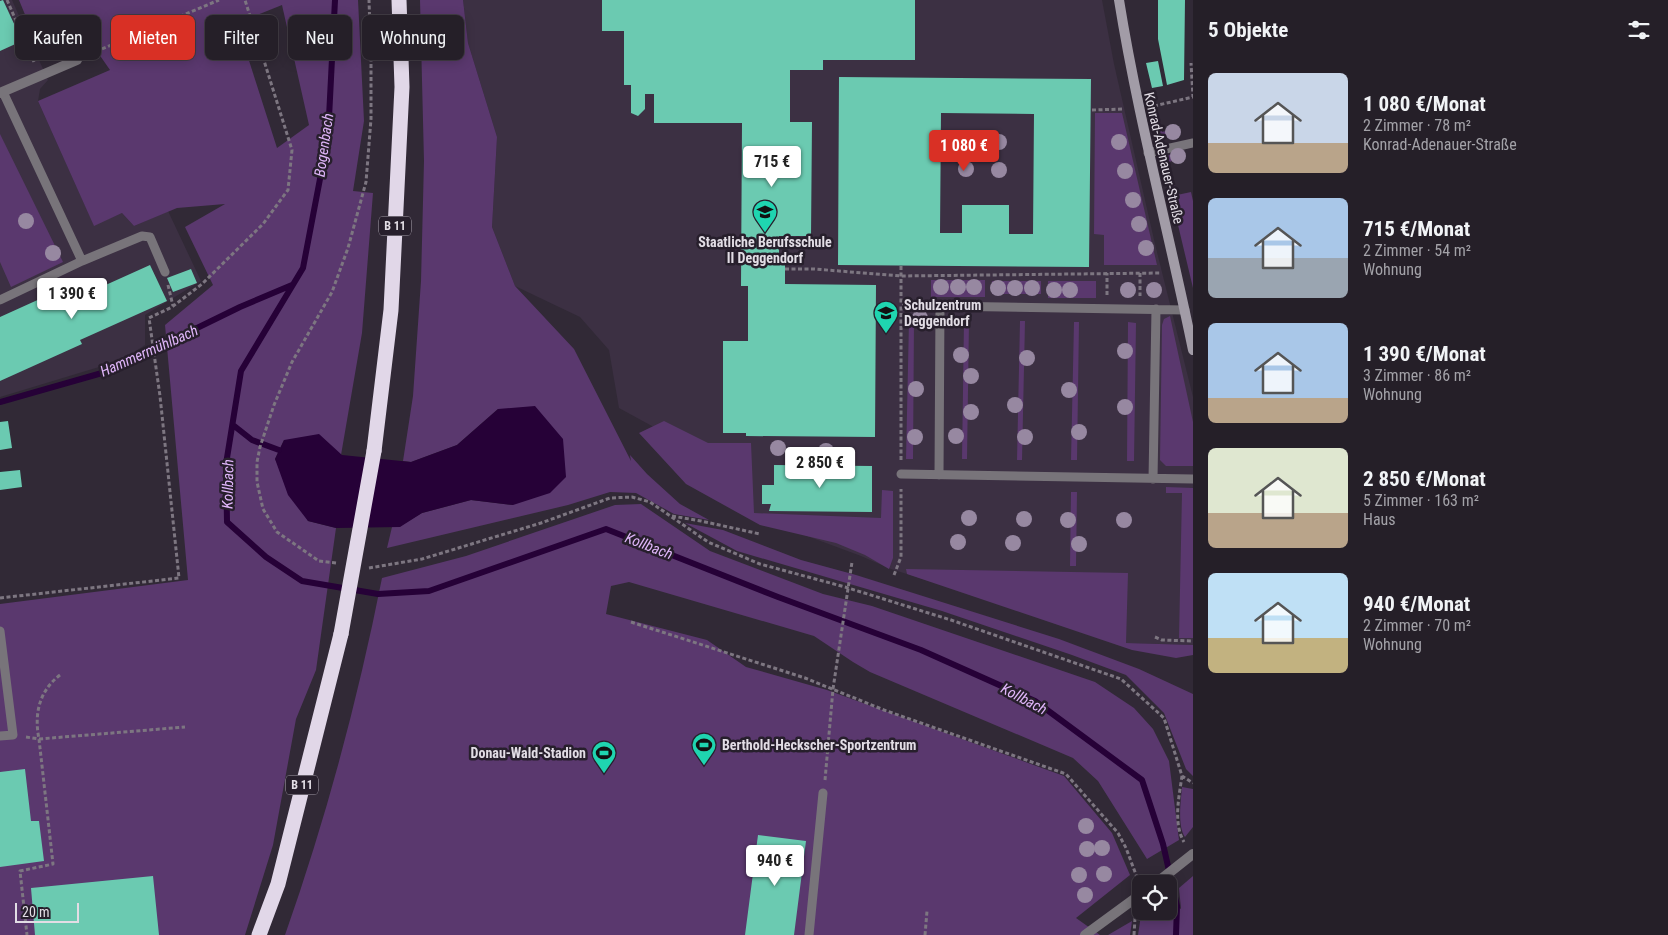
<!DOCTYPE html>
<html lang="de">
<meta charset="utf-8">
<style>
body{margin:0;font-family:"Roboto Condensed",sans-serif;background:#2d2730;color:#f1f3f6;height:100vh;display:flex;flex-direction:column;font-size:19px;white-space:nowrap}
*{box-sizing:border-box;margin:0}
p{font-size:16px;color:#a3a2a8}
.icon{flex:none;width:28px;height:28px;fill:none;stroke:currentColor;stroke-width:2;stroke-linecap:round;stroke-linejoin:round}
.map{position:relative;flex:1;overflow:hidden}
.sheet{display:flex;flex-direction:column;background:#251f28;width:475px}
.sheet>*{flex:none}
.top-card{position:absolute;left:15px;top:15px;width:475px;height:45px;display:flex;gap:10px}
.tools{position:absolute;left:1132px;top:875px;display:grid;gap:10px}
.tools a{display:grid;place-items:center;width:45px;height:45px;border-radius:8px;background:#251f28;box-shadow:0 2px 12px #0003,0 0 0 1px #423d45;font-size:25px}
.scale{position:absolute;left:15px;bottom:12px;width:64px;box-sizing:border-box;padding-left:5px;border:2px solid #e2dde5;border-top:0;font-size:14px;line-height:18px;white-space:nowrap;color:#e2dde5;-webkit-text-stroke:4px #271f2c;paint-order:stroke}
.price{position:absolute;translate:-50% -42px;padding:0 11px;border-radius:5px;background:#fff;color:#222;font-size:16px;line-height:32px;filter:drop-shadow(0 1px 2px #0008)}
.price::after{content:'';position:absolute;left:50%;top:30px;width:15px;height:11px;margin-left:-8px;background:inherit;clip-path:polygon(0 0,100% 0,50% 100%)}
.price.current{background:#d93025;color:#fff}
ul{padding:0;list-style:none}
li{display:flex;align-items:center;gap:15px;height:125px;padding:0 15px}
li span{display:grid;place-items:center;flex:none;width:140px;height:100px;border-radius:8px;color:#555}
li>.icon{margin-inline-start:auto}
span .icon{width:60px;height:60px;fill:#fffc;stroke-width:1}
li b{font-size:21px}
h2{display:flex;justify-content:space-between;align-items:center;height:60px;padding:0 15px;font-size:21px}
.tag{padding:0 18px;border-radius:8px;background:#251f28;box-shadow:0 2px 12px #0003,0 0 0 1px #423d45;font-size:18px;line-height:45px}
.tag.current{background:#d93025;color:#fff}
main{display:flex;flex:1;min-height:0}
.map>svg:first-child{display:block}
</style>
<main>
<div class="map">
<svg width="1193" height="935" viewBox="0 0 1193 935">
<rect width="100%" height="100%" fill="#312936"/>
<path fill="#3c3043" d="M0,0H12L48,80L40,89L38,101L94,225L122,213L134,226L168,211L201,281L145,315V345L122,360L0,397Z
M463,0H1102L1114,64L1155,244L1193,397V645L1126,643L891,569L861,556L748,514L694,449L619,408L609,350L580,317L515,286L492,227L497,137L468,43Z"/>
<path fill="#5a386e" fill-rule="evenodd" d="M19,0H358L364,121L353,191L373,193L362,333L341,455L284,440L275,459L308,521L336,528L316,670L296,719L273,845L245,935H0V604L188,580L165,325L213,285L185,227L225,204L177,208L134,226L122,213L94,226L38,101L110,70L87,37L40,51ZM282,5L309,125L277,148L237,23Z
M420,0H463L468,43L497,137L492,227L515,286L574,349L631,461L630,455L647,474L680,504L709,520L674,514L636,493L610,492L568,505L387,548L392,527L400,526L422,513L471,500L513,505L498,409L457,445L411,462L403,461L413,396L421,281L424,161Z
M1095,113H1122L1157,265H1104V235L1094,234Z
M1158,113L1162,132L1175,129L1177,133L1176,135L1161,138L1156,134L1151,114Z
M0,134L63,262L11,287L0,262Z
M1180,152L1182,153V158L1169,162L1177,195L1191,192L1193,201V288L1163,162L1165,156Z
M931,280H985V297H931Z
M992,281H1041V294H992Z
M1048,281H1096V298H1048Z
M1170,316L1193,422V466H1166L1160,460L1162,325L1164,319Z
M909,320H914L913,459H906Z
M964,321H969L967,459H962Z
M1020,321H1025L1022,460H1017Z
M1074,322H1079L1077,460H1071Z
M1128,322L1136,323L1134,461H1127Z
M664,421L708,443H751L754,513L881,518L882,490L893,491V558L889,569L865,555L836,543L760,525L686,484L639,433Z
M1166,487L1193,488V638H1179L1182,493H1166Z
M1071,492H1077L1076,566H1070Z
M641,504L710,551L823,594L872,606L1095,682L1134,708L1153,729L1169,761L1179,840L1147,859L1098,781L1073,758L870,672L853,662L814,636L629,582L611,586L606,614L707,640L746,667L827,690L1064,776L1112,833L1130,875L1076,918L1100,935H285C326,819 358,699 382,578L466,556L615,505Z
M685,523L723,530L801,560L856,575L1059,639L1139,669L1193,694V776L1186,769L1164,713L1126,675L1072,655L942,611L737,551Z
M906,569L1128,573L1126,643L1193,645V655L1176,658L1132,650L907,574Z
M1182,787L1193,789V827L1185,837C1177,826 1181,800 1182,787Z
M1193,876V935H1138L1141,915L1146,911H1169V901L1181,909L1179,888Z
M1132,921L1130,935H1108Z"/>
<path fill="#260137" d="M535,406L563,439L566,477L550,493L513,505L471,500L422,513L400,527L336,528L308,521L288,495L275,459L284,440L319,434L342,455L411,462L457,445L498,409Z"/>
<g fill="none" stroke-linecap="round" stroke-linejoin="round">
<path stroke="#260137" stroke-width="6" d="M335,0L328,137L303,268L241,371L226,464L227,522L266,557L302,581L378,594L429,591L606,529L778,597L921,650L1035,701L1142,780L1163,844L1177,906L1176,935
M0,402L109,371L240,307L292,285
M233,425L252,440L279,450"/>
</g>
<path fill="#6bcab1" fill-rule="evenodd" d="M3,0L22,41L0,51V1Z
M602,0H915V60H823V70H790V122H812L811,236H779V258H785V284L876,285L875,437L746,436V433H723V341H748V286H741L742,123H654V94H645V109L638,116L631,113V85H624V31H602Z
M1158,0H1185L1184,80L1167,85L1158,39Z
M1158,61L1163,86L1152,88L1146,63Z
M839,77L1091,79L1089,267L838,265ZM941,113L1034,114L1033,234H1009V205H962V233H940Z
M150,265L167,301L80,340L82,344L0,381V317L53,293L59,306Z
M191,269L197,283L173,292L167,278Z
M8,421L12,448L0,450V422Z
M774,465L872,466V512L769,511L771,504H762V485H774Z
M20,470L22,487L0,490V472Z
M25,769L31,821H39L44,861L0,867V772Z
M758,835L806,841L794,935H745Z
M153,876L159,935H35L31,888Z"/>
<g fill="none" stroke-linecap="round" stroke-linejoin="round">
<path stroke="#7d7681" stroke-width="3" stroke-dasharray="4 2.5" stroke-linecap="butt" d="M7,0L34,62
M90,54L219,0
M1154,106L1193,97L1191,63
M1092,110L1124,109
M901,266V305
M785,269H814L901,276L1161,273
M1140,273V296
M168,285L173,306
M1107,295V273
M901,460V305H925
M672,516L701,521L760,534
M336,563L319,561L277,532L263,509L257,482V462L260,447L274,405L292,362L332,292L348,248L366,182L371,119V59L369,0
M369,568L422,559L541,523L610,498L632,497L650,502L708,542L760,564L845,587L951,620L1121,679L1164,718L1182,776L1193,783
M894,575L901,557V489
M0,598L179,578L160,396L149,318L172,307L202,284L263,224L288,190L292,150L245,0
M631,622L805,678L884,710L1066,774L1118,833L1126,848L1138,880
M1155,637L1162,640L1193,641
M60,675C39,691 34,714 39,739L185,727
M26,737L39,739L53,864L20,871L27,935
M1182,776C1179,797 1173,823 1184,842
M825,780L833,689
M925,935L927,911
M1134,935L1135,918"/>
<path stroke="#78747a" stroke-width="9" d="M3,92L82,261
M1148,153L1193,143
M0,300L82,261L142,236L150,237L165,272
M901,474L1193,479
M939,475L940,306L1185,310
M1153,479L1156,309
M0,736L13,735L0,631
M809,935L823,793"/>
<path stroke="#78747a" stroke-width="10" d="M0,93L77,60
M1155,884L1193,854
M1085,935L1141,894"/>
<path stroke="#a29ca7" stroke-width="10" d="M1119,0C1138,118 1169,233 1193,350"/>
<path stroke="#e1d7e8" stroke-width="15" d="M374,451L391,310L402,87L399,0
M259,935L278,884L341,634"/>
<path stroke="#7d7681" stroke-width="3" stroke-dasharray="4 2.5" stroke-linecap="butt" d="M833,689L852,562"/>
<path stroke="#e1d7e8" stroke-width="15" d="M341,634L374,451"/>
</g>
<g fill="#9788a1">
<circle cx="1173" cy="132" r="8"/>
<circle cx="982" cy="141" r="8"/>
<circle cx="965" cy="142" r="8"/>
<circle cx="999" cy="142" r="8"/>
<circle cx="1119" cy="142" r="8"/>
<circle cx="1178" cy="156" r="8"/>
<circle cx="966" cy="169" r="8"/>
<circle cx="999" cy="170" r="8"/>
<circle cx="1125" cy="171" r="8"/>
<circle cx="1133" cy="200" r="8"/>
<circle cx="26" cy="221" r="8"/>
<circle cx="1139" cy="224" r="8"/>
<circle cx="1146" cy="248" r="8"/>
<circle cx="53" cy="253" r="8"/>
<circle cx="941" cy="287" r="8"/>
<circle cx="958" cy="287" r="8"/>
<circle cx="974" cy="287" r="8"/>
<circle cx="998" cy="288" r="8"/>
<circle cx="1015" cy="288" r="8"/>
<circle cx="1032" cy="288" r="8"/>
<circle cx="1054" cy="290" r="8"/>
<circle cx="1070" cy="290" r="8"/>
<circle cx="1128" cy="290" r="8"/>
<circle cx="1154" cy="290" r="8"/>
<circle cx="920" cy="318" r="8"/>
<circle cx="1125" cy="351" r="8"/>
<circle cx="961" cy="355" r="8"/>
<circle cx="1027" cy="358" r="8"/>
<circle cx="971" cy="376" r="8"/>
<circle cx="916" cy="389" r="8"/>
<circle cx="1069" cy="390" r="8"/>
<circle cx="1015" cy="405" r="8"/>
<circle cx="1125" cy="407" r="8"/>
<circle cx="971" cy="412" r="8"/>
<circle cx="1079" cy="432" r="8"/>
<circle cx="956" cy="436" r="8"/>
<circle cx="915" cy="437" r="8"/>
<circle cx="1025" cy="437" r="8"/>
<circle cx="778" cy="448" r="8"/>
<circle cx="826" cy="451" r="8"/>
<circle cx="969" cy="518" r="8"/>
<circle cx="1024" cy="519" r="8"/>
<circle cx="1068" cy="520" r="8"/>
<circle cx="1124" cy="520" r="8"/>
<circle cx="958" cy="542" r="8"/>
<circle cx="1013" cy="543" r="8"/>
<circle cx="1079" cy="544" r="8"/>
<circle cx="1086" cy="826" r="8"/>
<circle cx="1102" cy="848" r="8"/>
<circle cx="1087" cy="849" r="8"/>
<circle cx="1104" cy="874" r="8"/>
<circle cx="1079" cy="875" r="8"/>
<circle cx="1085" cy="895" r="8"/>
</g>
<defs>
<symbol id="school-pin" viewBox="-11 -11 22 30"><path d="M0 17L-7.5 6A9.5 9.5 0 1 1 7.5 6Z" fill="#1fd5b0" stroke="#271f2c"/><path d="M0-5L7-2L0 1L-7-2ZM-4 1L0 2.5L4 1V4Q0 6-4 4Z" fill="#111"/></symbol>
<symbol id="stadium-pin" viewBox="-11 -11 22 30"><path d="M0 17L-7.5 6A9.5 9.5 0 1 1 7.5 6Z" fill="#1fd5b0" stroke="#271f2c"/><path d="M0-5a6.5 5 0 1 0 0 10a6.5 5 0 1 0 0-10ZM-3.5-1.8h7v3.6h-7Z" fill="#111"/></symbol>
</defs>
<g fill-rule="evenodd">
<use href="#school-pin" x="751" y="198" width="28" height="38"/>
<use href="#school-pin" x="872" y="299" width="28" height="38"/>
<use href="#stadium-pin" x="690" y="731" width="28" height="38"/>
<use href="#stadium-pin" x="590" y="739" width="28" height="38"/>
</g>
<g text-anchor="middle" stroke-width="5" stroke-linejoin="round" paint-order="stroke">
<g fill="#271f2c" stroke="#aaa4ae" stroke-width="1">
<rect x="379" y="216.5" width="32" height="19" rx="4"/>
<rect x="286" y="775.5" width="32" height="19" rx="4"/>
</g>
<g font-size="12" font-weight="bold" fill="#e2dde5">
<text x="395" y="230">B 11</text>
<text x="302" y="789">B 11</text>
</g>
<g font-size="14" fill="#e2dde5" stroke="#271f2c">
<text transform="translate(1164 158) rotate(77)" y="5">Konrad-Adenauer-Straße</text>
</g>
<g font-size="14" font-weight="bold" fill="#e2dde5" stroke="#271f2c" text-anchor="start">
<text x="765" y="247" text-anchor="middle">Staatliche Berufsschule<tspan x="765" dy="16">II Deggendorf</tspan></text>
<text x="904" y="310">Schulzentrum<tspan x="904" dy="16">Deggendorf</tspan></text>
<text x="722" y="750">Berthold-Heckscher-Sportzentrum</text>
<text x="586" y="758" text-anchor="end">Donau-Wald-Stadion</text>
</g>
<g font-size="15" font-style="italic" fill="#e0b6fa" stroke="#271f2c">
<text transform="translate(324 145) rotate(-82)" y="5">Bogenbach</text>
<text transform="translate(149 351) rotate(-24)" y="5">Hammermühlbach</text>
<text transform="translate(228 484) rotate(-89)" y="5">Kollbach</text>
<text transform="translate(649 546) rotate(21)" y="5">Kollbach</text>
<text transform="translate(1024 699) rotate(28)" y="5">Kollbach</text>
</g>
</g>
</svg>
<div class="tools">
<a><svg class="icon" aria-label="locate" viewBox="0 0 24 24"><circle cx="12" cy="12" r="6"/><path d="M12 2v4M12 18v4M2 12h4M18 12h4"/></svg></a>
</div>
<div class="scale">20 m</div>
<b class="price current" style="left:964px;top:172px">1 080 €</b>
<b class="price" style="left:772px;top:188px">715 €</b>
<b class="price" style="left:72px;top:320px">1 390 €</b>
<b class="price" style="left:820px;top:489px">2 850 €</b>
<b class="price" style="left:775px;top:887px">940 €</b>
<div class="top-card">
<a class="tag">Kaufen</a>
<a class="tag current">Mieten</a>
<a class="tag">Filter</a>
<a class="tag">Neu</a>
<a class="tag">Wohnung</a>
</div>
</div>
<section class="sheet">
<h2>5 Objekte<svg class="icon" aria-label="filters" viewBox="0 0 24 24"><path d="M4 7h16M4 17h16"/><circle cx="9" cy="7" r="2"/><circle cx="15" cy="17" r="2"/></svg></h2>
<ul>
<li><span style="background:linear-gradient(#c9d6e8 70%,#b9a48a 0)"><svg class="icon" aria-label="home" viewBox="0 0 24 24"><path d="M3 11l9-7 9 7M6 9v11h12V9"/></svg></span><div><b>1 080 €/Monat</b><p>2 Zimmer · 78 m²</p><p>Konrad-Adenauer-Straße</p></div></li>
<li><span style="background:linear-gradient(#a9c7e8 60%,#9aa5b1 0)"><svg class="icon" aria-label="home" viewBox="0 0 24 24"><path d="M3 11l9-7 9 7M6 9v11h12V9"/></svg></span><div><b>715 €/Monat</b><p>2 Zimmer · 54 m²</p><p>Wohnung</p></div></li>
<li><span style="background:linear-gradient(#a9c7e8 75%,#b9a48a 0)"><svg class="icon" aria-label="home" viewBox="0 0 24 24"><path d="M3 11l9-7 9 7M6 9v11h12V9"/></svg></span><div><b>1 390 €/Monat</b><p>3 Zimmer · 86 m²</p><p>Wohnung</p></div></li>
<li><span style="background:linear-gradient(#dfe7d0 65%,#b9a48a 0)"><svg class="icon" aria-label="home" viewBox="0 0 24 24"><path d="M3 11l9-7 9 7M6 9v11h12V9"/></svg></span><div><b>2 850 €/Monat</b><p>5 Zimmer · 163 m²</p><p>Haus</p></div></li>
<li><span style="background:linear-gradient(#bfe0f5 65%,#c2b280 0)"><svg class="icon" aria-label="home" viewBox="0 0 24 24"><path d="M3 11l9-7 9 7M6 9v11h12V9"/></svg></span><div><b>940 €/Monat</b><p>2 Zimmer · 70 m²</p><p>Wohnung</p></div></li>
</ul>
</section>
</main>
